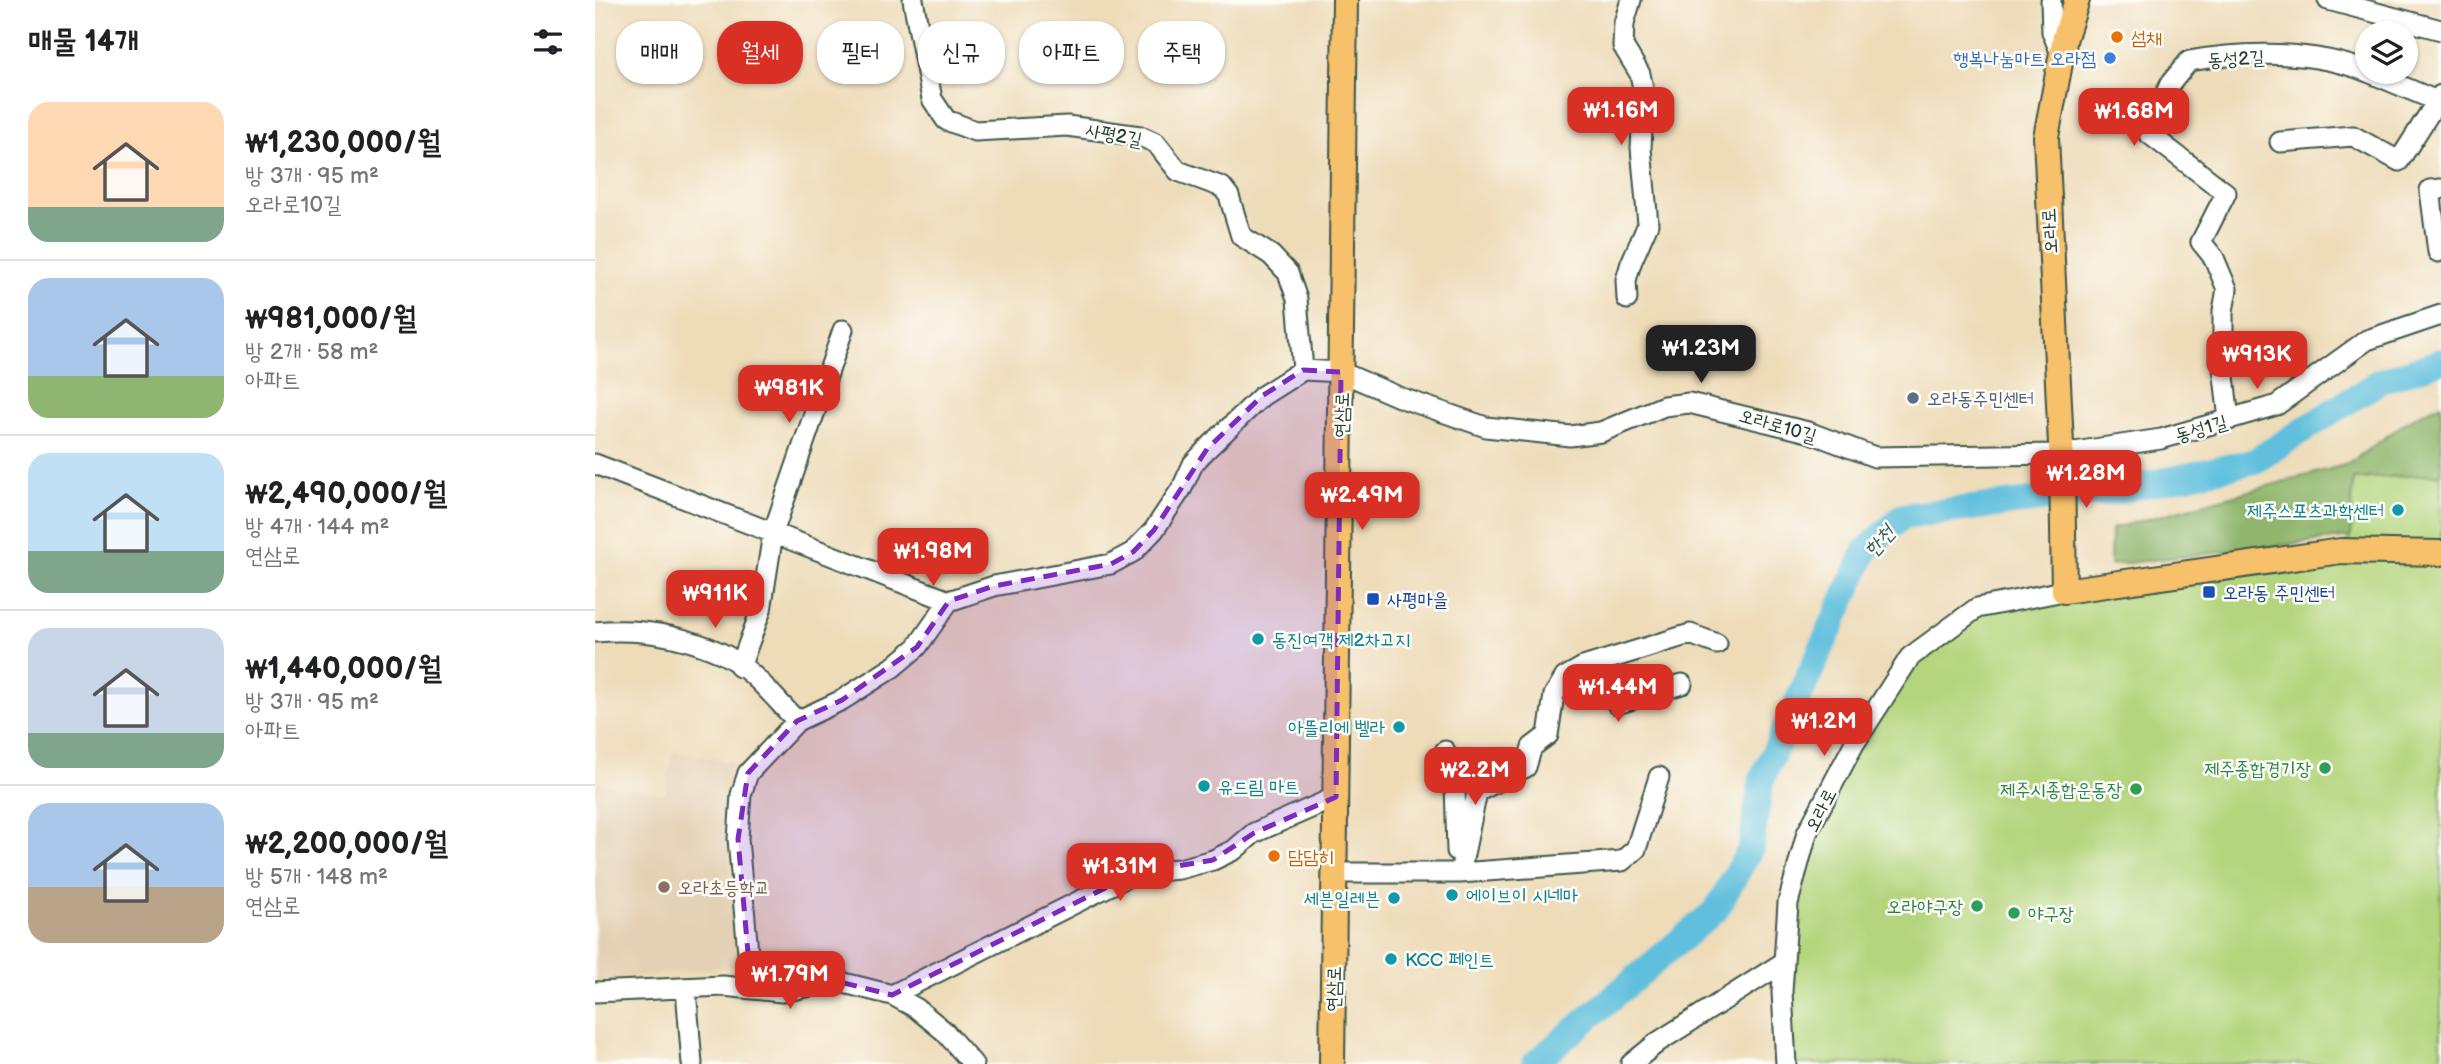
<!DOCTYPE html>
<html lang="ko">
<meta charset="utf-8">
<style>
body{margin:0;font-family:"Balsamiq Sans","Poor Story",sans-serif;background:#f2f2f2;color:#202124;height:100vh;display:flex;flex-direction:column;font-size:26px;white-space:nowrap}
*{box-sizing:border-box;margin:0}
p{font-size:23px;color:#757577}
.icon{flex:none;width:38px;height:38px;fill:none;stroke:currentColor;stroke-width:2;stroke-linecap:round;stroke-linejoin:round}
.map{position:relative;flex:1;overflow:hidden}
.sheet{display:flex;flex-direction:column;background:#fff;width:595px}
.sheet>*{flex:none}
.banner{position:absolute;left:21px;top:21px;width:665px;height:63px;display:flex;gap:14px}
.fabs{position:absolute;left:1760px;top:21px;display:grid;gap:14px}
.fabs a{display:grid;place-items:center;width:63px;height:63px;border-radius:50%;background:#fff;box-shadow:0 2px 5px #0004;font-size:35px}
.price{position:absolute;translate:-50% -60px;padding:0 16px;border-radius:14px;background:#d93025;color:#fff;font-size:23px;line-height:46px;filter:drop-shadow(0 2px 4px #0008)}
.price::after{content:'';position:absolute;left:50%;top:42px;width:21px;height:16px;margin-left:-10px;background:inherit;clip-path:polygon(0 0,100% 0,50% 100%)}
.price.on{background:#222;color:#fff}
ul{padding:0;list-style:none}
li{display:flex;align-items:center;gap:21px;height:175px;padding:0 28px}
li+li{border-top:2px solid #e0e0e0}
li span{display:grid;place-items:center;flex:none;width:196px;height:140px;border-radius:21px;color:#555}
li>.icon{margin-inline-start:auto}
span .icon{width:84px;height:84px;fill:#fffc;stroke-width:1}
li b{font-size:30px}
h2{display:flex;justify-content:space-between;align-items:center;height:84px;padding:0 28px;font-size:30px}
.chip{padding:0 24px;border-radius:28px;background:#fff;box-shadow:0 2px 5px #0004;font-size:24px;line-height:63px}
.chip.on{background:#d93025;color:#fff}
main{display:flex;flex:1;min-height:0}
.map>svg:first-child{display:block}
</style>
<main>
<section class="sheet">
<h2>매물 14개<svg class="icon" aria-label="filters" viewBox="0 0 24 24"><path d="M4 7h16M4 17h16"/><circle cx="9" cy="7" r="2"/><circle cx="15" cy="17" r="2"/></svg></h2>
<ul>
<li><span style="background:linear-gradient(#ffd9b3 75%,#7fa58c 0)"><svg class="icon" aria-label="home" viewBox="0 0 24 24"><path d="M3 11l9-7 9 7M6 9v11h12V9"/></svg></span><div><b>₩1,230,000/월</b><p>방 3개 · 95 m²</p><p>오라로10길</p></div></li>
<li><span style="background:linear-gradient(#a9c7e8 70%,#8fb573 0)"><svg class="icon" aria-label="home" viewBox="0 0 24 24"><path d="M3 11l9-7 9 7M6 9v11h12V9"/></svg></span><div><b>₩981,000/월</b><p>방 2개 · 58 m²</p><p>아파트</p></div></li>
<li><span style="background:linear-gradient(#bfe0f5 70%,#7fa58c 0)"><svg class="icon" aria-label="home" viewBox="0 0 24 24"><path d="M3 11l9-7 9 7M6 9v11h12V9"/></svg></span><div><b>₩2,490,000/월</b><p>방 4개 · 144 m²</p><p>연삼로</p></div></li>
<li><span style="background:linear-gradient(#c9d6e8 75%,#7fa58c 0)"><svg class="icon" aria-label="home" viewBox="0 0 24 24"><path d="M3 11l9-7 9 7M6 9v11h12V9"/></svg></span><div><b>₩1,440,000/월</b><p>방 3개 · 95 m²</p><p>아파트</p></div></li>
<li><span style="background:linear-gradient(#a9c7e8 60%,#b9a48a 0)"><svg class="icon" aria-label="home" viewBox="0 0 24 24"><path d="M3 11l9-7 9 7M6 9v11h12V9"/></svg></span><div><b>₩2,200,000/월</b><p>방 5개 · 148 m²</p><p>연삼로</p></div></li>
</ul>
</section>
<div class="map">
<svg width="1846" height="1064" viewBox="0 0 1846 1064">
<rect width="100%" height="100%" fill="#fdfcf7"/>
<filter id="ink" filterUnits="userSpaceOnUse"><feTurbulence type="fractalNoise" baseFrequency=".0143" numOctaves="2"/><feDisplacementMap in="SourceGraphic" scale="14" xChannelSelector="R" yChannelSelector="G"/><feConvolveMatrix kernelMatrix="1 2 1 2 8 2 1 2 1" color-interpolation-filters="sRGB"/></filter>
<filter id="wash" filterUnits="userSpaceOnUse"><feTurbulence type="fractalNoise" baseFrequency=".00686" numOctaves="4" result="noise"/><feDisplacementMap in="SourceGraphic" scale="28" xChannelSelector="R" yChannelSelector="G"/><feGaussianBlur stdDeviation="1.57" result="paint"/><feColorMatrix in="noise" values="0 0 0 0 0 0 0 0 0 0 0 0 0 0 0 0 0 1.4 0 .05"/><feComposite in="paint" operator="in"/></filter>
<g filter="url(#wash)">
<rect width="100%" height="100%" fill="#eedcb9"/>
<path fill="#e4d1b5" d="M78,751L137,762L129,810L146,965L0,982V782L70,794Z"/>
<path fill="#b4d57d" stroke="#6a8958" stroke-width="2" d="M1846,474V1064H1193L1188,979L1212,833L1315,657L1382,608L1746,551L1756,537L1758,479Z"/>
<path fill="#8fb66c" stroke="#577a50" stroke-width="2" d="M1846,404V474L1758,479L1756,537L1515,565L1516,529L1753,464L1817,418Z"/>
<g fill="none" stroke-linecap="round" stroke-linejoin="round">
<path stroke="#5fbfdd" stroke-width="26" d="M939,1064L1121,910L1156,848L1166,781L1271,550L1308,516L1522,491L1660,461L1785,381L1846,361"/>
</g>
</g>
<g filter="url(#ink)">
<g fill="none" stroke-linecap="round" stroke-linejoin="round">
<defs>
<path id="minor" d="M318,0L337,99L351,120L380,131L472,126L545,136L561,143L583,171L627,187L634,196L646,236L676,255L693,273L702,299L708,370
M1456,0L1457,32L1467,56
M1733,0L1846,30
M1773,72L1842,101
M1685,142L1758,136L1804,161L1846,95
M1843,252L1835,190L1846,189
M1032,299L1031,280L1036,263L1053,224L1046,148L1049,93L1045,74L1028,46L1029,23L1036,0
M1634,420L1628,367V311L1632,289L1619,258L1606,242L1631,193L1553,133L1575,84L1594,61C1650,51 1719,50 1773,72
M0,464L354,601
M0,632C43,628 86,635 126,653C155,666 180,699 202,721
M1007,661L1022,704L1087,684
M145,667L166,610L178,533L248,330
M850,751L860,783L862,851
M740,873H865L1027,861L1041,849L1064,777
M865,873L882,792L931,767L937,747L953,735L959,695L970,677L988,667L1095,634L1122,644
M156,987L143,839L146,795L153,773L202,721L247,700L297,668L322,647L354,601L399,586L516,564L538,552L559,530L587,488L598,464L612,449L667,396L708,370L746,372L804,397L891,427L975,436L1006,432L1069,406L1094,403L1213,432L1280,457L1466,454L1566,439L1682,405L1772,340L1846,315
M91,989L97,1064
M0,992L128,986L187,992L241,981L297,995L321,1008L349,1031L378,1064
M297,995L540,873L584,869L618,860L639,850L659,833L741,797
M1036,1064L1063,1042L1189,962
M1191,1064L1187,992L1193,903L1212,833L1259,744L1315,657L1382,608L1469,591"/>
<path id="major" d="M1482,0L1470,37L1451,137L1467,465L1469,591L1746,551L1846,553
M737,1064L750,0"/>
</defs>
<use href="#minor" stroke="#3e5548" stroke-width="23"/>
<use href="#major" stroke="#3e5548" stroke-width="28"/>
<use href="#minor" stroke="#fff" stroke-width="19"/>
<use href="#major" stroke="#f7c06b" stroke-width="24"/>
</g>
</g>
<path fill="#7b2cbf" fill-opacity="0.2" stroke="#7b2cbf" stroke-width="5" stroke-dasharray="14 9" stroke-linejoin="round" d="M708,370L746,372L741,797L659,833L618,860L540,873L297,995L241,981L187,992L156,987L143,839L153,773L202,721L247,700L322,647L354,601L399,586L516,564L538,552L559,530L612,449L667,396Z"/>
<g fill="#e8710a" stroke="#fdfcf7" stroke-width="2.5">
<circle cx="1522" cy="37" r="7"/>
<circle cx="679" cy="856" r="7"/>
</g>
<circle fill="#3f7fe0" stroke="#fdfcf7" stroke-width="2.5" cx="1515" cy="58" r="7"/>
<circle fill="#5c6f8a" stroke="#fdfcf7" stroke-width="2.5" cx="1318" cy="398" r="7"/>
<g fill="#0f9aa8" stroke="#fdfcf7" stroke-width="2.5">
<circle cx="1803" cy="510" r="7"/>
<circle cx="663" cy="639" r="7"/>
<circle cx="804" cy="727" r="7"/>
<circle cx="609" cy="786" r="7"/>
<circle cx="857" cy="895" r="7"/>
<circle cx="799" cy="898" r="7"/>
<circle cx="796" cy="959" r="7"/>
</g>
<g fill="#1a4fb4" stroke="#fdfcf7" stroke-width="2.5">
<rect x="1607" y="585" width="14" height="14" rx="3.5"/>
<rect x="771" y="592" width="14" height="14" rx="3.5"/>
</g>
<g fill="#2e9e5b" stroke="#fdfcf7" stroke-width="2.5">
<circle cx="1730" cy="768" r="7"/>
<circle cx="1541" cy="789" r="7"/>
<circle cx="1382" cy="906" r="7"/>
<circle cx="1419" cy="913" r="7"/>
</g>
<circle fill="#8d6e63" stroke="#fdfcf7" stroke-width="2.5" cx="69" cy="887" r="7"/>
<g text-anchor="middle" stroke-width="5" stroke-linejoin="round" paint-order="stroke">
<g font-size="19" fill="#c56008" stroke="#fdfcf7" text-anchor="start">
<text x="1536" y="44">섬채</text>
<text x="693" y="863">담담히</text>
</g>
<g font-size="19" fill="#366cbe" stroke="#fdfcf7" text-anchor="end">
<text x="1501" y="65">행복나눔마트 오라점</text>
</g>
<g font-size="19" fill="#1f3d34" stroke="#fdfcf7">
<text transform="translate(1641 58) rotate(-3)" y="7">동성2길</text>
<text transform="translate(519 134) rotate(11)" y="7">사평2길</text>
<text transform="translate(1454 231) rotate(-93)" y="7">오라로</text>
<text transform="translate(746 415) rotate(-89)" y="7">연삼로</text>
<text transform="translate(1183 425) rotate(16)" y="7">오라로10길</text>
<text transform="translate(1606 428) rotate(-16)" y="7">동성1길</text>
<text transform="translate(1225 810) rotate(-63)" y="7">오라로</text>
<text transform="translate(738 989) rotate(-89)" y="7">연삼로</text>
</g>
<g font-size="19" fill="#4e5e75" stroke="#fdfcf7" text-anchor="start">
<text x="1332" y="405">오라동주민센터</text>
</g>
<g font-size="19" fill="#0d838f" stroke="#fdfcf7" text-anchor="start">
<text x="1789" y="517" text-anchor="end">제주스포츠과학센터</text>
<text x="677" y="646">동진여객 제2차고지</text>
<text x="790" y="734" text-anchor="end">아뜰리에 벨라</text>
<text x="623" y="793">유드림 마트</text>
<text x="871" y="902">에이브이 시네마</text>
<text x="785" y="905" text-anchor="end">세븐일레븐</text>
<text x="810" y="966">KCC 페인트</text>
</g>
<g font-size="19" fill="#164399" stroke="#fdfcf7" text-anchor="start">
<text x="1628" y="599">오라동 주민센터</text>
<text x="792" y="606">사평마을</text>
</g>
<g font-size="19" fill="#27864d" stroke="#fdfcf7" text-anchor="end">
<text x="1716" y="775">제주종합경기장</text>
<text x="1527" y="796">제주시종합운동장</text>
<text x="1368" y="913">오라야구장</text>
<text x="1433" y="920" text-anchor="start">야구장</text>
</g>
<g font-size="19" fill="#785e54" stroke="#fdfcf7" text-anchor="start">
<text x="83" y="894">오라초등학교</text>
</g>
<g font-size="21" font-style="italic" fill="#2f5e5e" stroke="#fdfcf7">
<text transform="translate(1284 541) rotate(-48)" y="7">한천</text>
</g>
</g>
</svg>
<div class="fabs">
<a><svg class="icon" aria-label="layers" viewBox="0 0 24 24"><path d="M12 4l9 5-9 5-9-5zM3 14l9 5 9-5"/></svg></a>
</div>
<b class="price" style="left:1026px;top:147px">₩1.16M</b>
<b class="price" style="left:1539px;top:148px">₩1.68M</b>
<b class="price on" style="left:1106px;top:385px">₩1.23M</b>
<b class="price" style="left:1662px;top:391px">₩913K</b>
<b class="price" style="left:194px;top:425px">₩981K</b>
<b class="price" style="left:1491px;top:510px">₩1.28M</b>
<b class="price" style="left:767px;top:532px">₩2.49M</b>
<b class="price" style="left:338px;top:588px">₩1.98M</b>
<b class="price" style="left:120px;top:630px">₩911K</b>
<b class="price" style="left:1023px;top:724px">₩1.44M</b>
<b class="price" style="left:1229px;top:758px">₩1.2M</b>
<b class="price" style="left:880px;top:807px">₩2.2M</b>
<b class="price" style="left:525px;top:903px">₩1.31M</b>
<b class="price" style="left:195px;top:1011px">₩1.79M</b>
<div class="banner">
<a class="chip">매매</a>
<a class="chip on">월세</a>
<a class="chip">필터</a>
<a class="chip">신규</a>
<a class="chip">아파트</a>
<a class="chip">주택</a>
</div>
</div>
</main>
